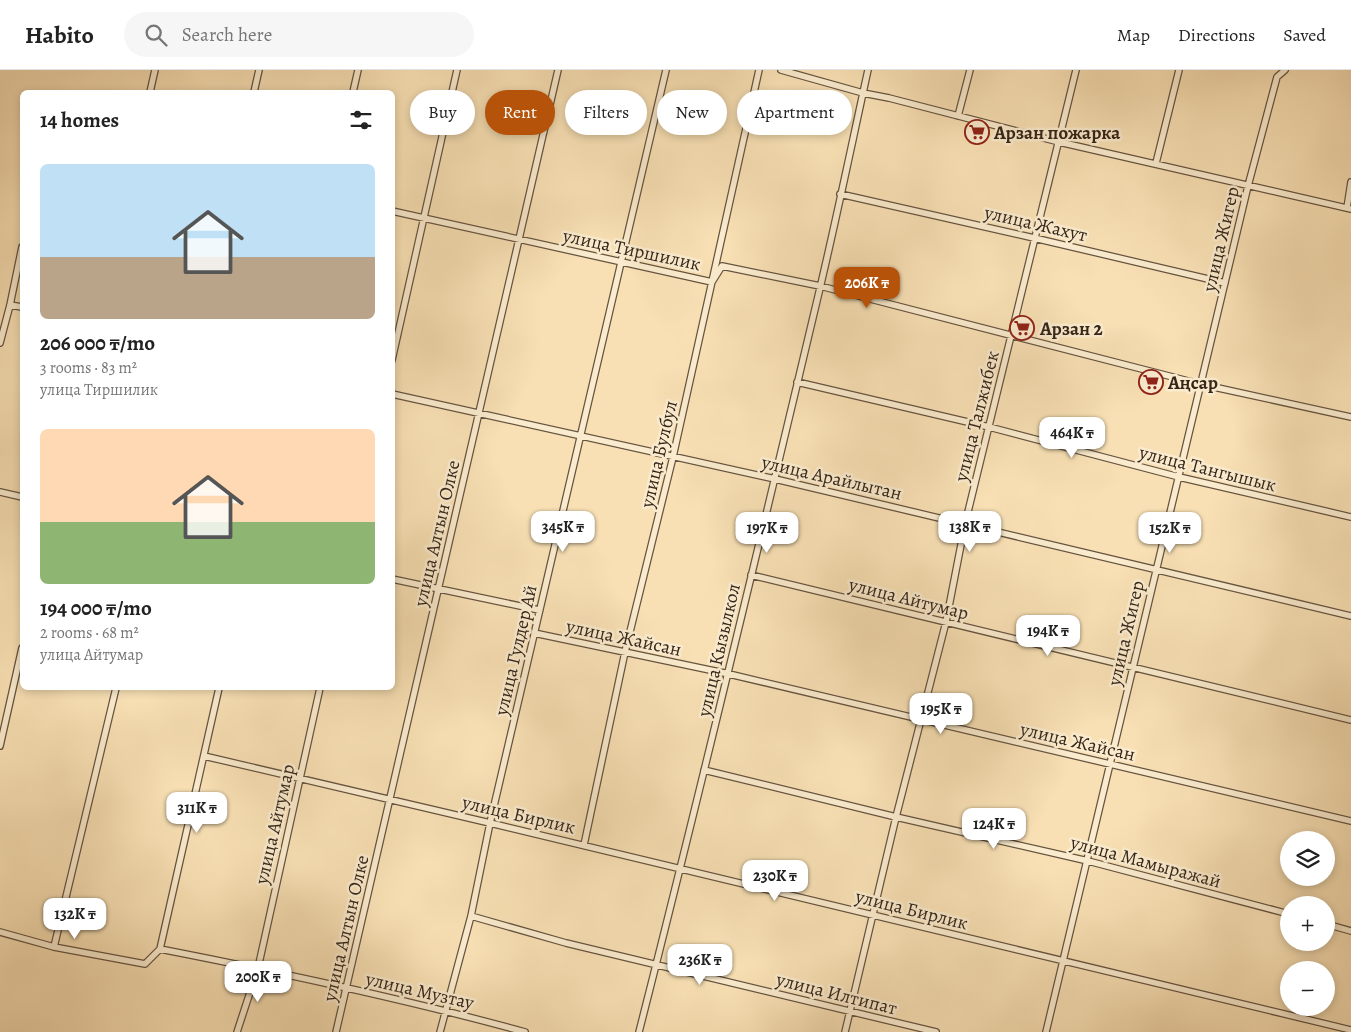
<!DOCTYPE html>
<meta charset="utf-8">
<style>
body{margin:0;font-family:Alegreya,serif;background:#f6f6f6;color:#222;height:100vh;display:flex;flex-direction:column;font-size:19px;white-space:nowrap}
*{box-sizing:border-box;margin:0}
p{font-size:16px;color:#767676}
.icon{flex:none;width:28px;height:28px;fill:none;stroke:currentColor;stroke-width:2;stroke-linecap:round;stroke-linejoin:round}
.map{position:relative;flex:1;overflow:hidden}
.sheet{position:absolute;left:20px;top:20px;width:375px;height:600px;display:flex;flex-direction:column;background:#fff;border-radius:8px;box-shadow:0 2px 8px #0003}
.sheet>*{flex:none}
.top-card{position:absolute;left:410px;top:20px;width:475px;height:45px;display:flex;gap:10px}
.buttons{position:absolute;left:1280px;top:761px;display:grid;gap:10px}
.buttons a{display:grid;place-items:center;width:55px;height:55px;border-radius:50%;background:#fff;box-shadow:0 2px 8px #0003;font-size:25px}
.price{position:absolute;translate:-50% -42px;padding:0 11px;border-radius:10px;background:#fff;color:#222;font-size:16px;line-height:32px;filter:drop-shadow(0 1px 2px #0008)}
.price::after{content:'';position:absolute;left:50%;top:30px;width:15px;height:11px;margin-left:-8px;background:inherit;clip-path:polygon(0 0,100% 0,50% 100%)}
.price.current{background:#b45309;color:#fff}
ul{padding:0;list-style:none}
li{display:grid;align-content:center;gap:10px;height:265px;padding:0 20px}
li span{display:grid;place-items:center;height:155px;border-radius:8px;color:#555}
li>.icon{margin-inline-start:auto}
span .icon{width:90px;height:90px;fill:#fffc;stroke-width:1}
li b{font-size:21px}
h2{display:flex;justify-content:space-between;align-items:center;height:60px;padding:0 20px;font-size:21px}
.chip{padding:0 18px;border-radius:22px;background:#fff;box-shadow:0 2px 8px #0003;font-size:18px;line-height:45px}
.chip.current{background:#b45309;color:#fff}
header{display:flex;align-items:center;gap:30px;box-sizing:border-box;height:70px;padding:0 25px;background:#fff;border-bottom:1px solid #e0e0e0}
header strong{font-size:24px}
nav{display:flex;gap:28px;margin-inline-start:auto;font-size:18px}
.search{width:350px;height:45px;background:#f6f6f6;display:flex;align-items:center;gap:12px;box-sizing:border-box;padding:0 18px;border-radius:28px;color:#767676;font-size:19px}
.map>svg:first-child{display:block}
</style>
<header>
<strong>Habito</strong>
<div class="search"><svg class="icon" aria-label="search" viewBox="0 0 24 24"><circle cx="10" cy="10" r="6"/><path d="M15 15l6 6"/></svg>Search here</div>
<nav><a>Map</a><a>Directions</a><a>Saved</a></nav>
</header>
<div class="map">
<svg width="1351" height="962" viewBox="0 0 1351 962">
<rect width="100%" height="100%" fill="#f8e0b4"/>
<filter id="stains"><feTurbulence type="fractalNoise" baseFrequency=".004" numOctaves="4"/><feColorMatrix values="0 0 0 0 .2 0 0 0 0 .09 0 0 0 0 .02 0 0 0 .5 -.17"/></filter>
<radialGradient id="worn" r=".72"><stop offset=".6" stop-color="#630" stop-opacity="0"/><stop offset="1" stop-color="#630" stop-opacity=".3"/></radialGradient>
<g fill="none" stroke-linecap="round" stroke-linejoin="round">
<defs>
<path id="street" d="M781,0L863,23L889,28L1059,72L1351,139
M150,22L155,0
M254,22L259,0
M353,22L358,0
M958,46L970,0
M1156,93L1179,0
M840,124L1034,168L1225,213
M1347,138L1351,112
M392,141L712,212L722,196L820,216L1200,314L1351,347
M10,235L22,237
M0,273L10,235L22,177
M392,290L457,0
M797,312L989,357L1179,407L1351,447
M392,324L775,409L1351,546
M0,422L22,427
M751,505L1351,650
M392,509L539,540
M534,563L729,604L1351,751
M0,676L22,578
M204,686L490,753L1351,960
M704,700L896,747L1088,791L1289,844
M584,775L625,582L673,387L759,0
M471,846L566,873L936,962
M1326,854L1351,861
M0,862L54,877L145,894L160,879L219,618
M54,877L116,618
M160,879C283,903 405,929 525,962
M237,962L258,898L320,618
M336,962L558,0
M440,962L471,846L490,753L666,0
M639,962C702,715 761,467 820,218C837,146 852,73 868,0
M845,962L896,747L946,552L965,454L1076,0
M1046,962L1248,116L1277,7L1285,0"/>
</defs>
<use href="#street" stroke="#665440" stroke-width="8"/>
<use href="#street" stroke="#faebce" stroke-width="5.5"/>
</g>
<defs>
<symbol id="supermarket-ring" viewBox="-11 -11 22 22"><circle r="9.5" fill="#faebce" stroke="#8f2418" stroke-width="1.5"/><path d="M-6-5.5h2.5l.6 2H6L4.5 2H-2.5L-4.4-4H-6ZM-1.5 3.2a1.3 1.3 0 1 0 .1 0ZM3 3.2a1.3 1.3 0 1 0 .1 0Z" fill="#8f2418"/></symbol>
</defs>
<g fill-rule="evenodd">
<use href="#supermarket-ring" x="963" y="48" width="28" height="28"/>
<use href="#supermarket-ring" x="1008" y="244" width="28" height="28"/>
<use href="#supermarket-ring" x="1137" y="298" width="28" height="28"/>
</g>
<g text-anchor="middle" stroke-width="5" stroke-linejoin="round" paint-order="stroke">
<g font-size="19" font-weight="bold" fill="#352619" stroke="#faebce" text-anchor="start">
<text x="994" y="69">Арзан пожарка</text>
<text x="1040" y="265">Арзан 2</text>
<text x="1168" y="319">Аңсар</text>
</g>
<g font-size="19" fill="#352619" stroke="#faebce">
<text transform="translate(1036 153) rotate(13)" y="7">улица Жахут</text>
<text transform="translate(1220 169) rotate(-77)" y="7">улица Жигер</text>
<text transform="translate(632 179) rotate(12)" y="7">улица Тиршилик</text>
<text transform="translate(976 346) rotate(-76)" y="7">улица Талжибек</text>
<text transform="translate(658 384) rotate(-77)" y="7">улица Булбул</text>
<text transform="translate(1208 398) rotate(14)" y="7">улица Тангышык</text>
<text transform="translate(832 407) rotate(13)" y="7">улица Арайлытан</text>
<text transform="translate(436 463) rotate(-77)" y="7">улица Алтын Олке</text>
<text transform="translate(909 528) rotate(14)" y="7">улица Айтумар</text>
<text transform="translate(1125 563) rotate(-77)" y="7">улица Жигер</text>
<text transform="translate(624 567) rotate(12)" y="7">улица Жайсан</text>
<text transform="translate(515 580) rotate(-77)" y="7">улица Гулдер Ай</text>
<text transform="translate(718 580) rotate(-77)" y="7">улица Кызылкол</text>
<text transform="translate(1078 671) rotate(13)" y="7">улица Жайсан</text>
<text transform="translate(519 744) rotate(13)" y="7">улица Бирлик</text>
<text transform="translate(274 754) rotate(-77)" y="7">улица Айтумар</text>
<text transform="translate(1146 791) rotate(15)" y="7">улица Мамыражай</text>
<text transform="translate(912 839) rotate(14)" y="7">улица Бирлик</text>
<text transform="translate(345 858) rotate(-77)" y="7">улица Алтын Олке</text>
<text transform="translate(420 920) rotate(13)" y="7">улица Музтау</text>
<text transform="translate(837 923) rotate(14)" y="7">улица Илтипат</text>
</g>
</g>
<rect width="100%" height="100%" filter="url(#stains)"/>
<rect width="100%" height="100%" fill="url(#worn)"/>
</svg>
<div class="buttons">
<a><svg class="icon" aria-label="layers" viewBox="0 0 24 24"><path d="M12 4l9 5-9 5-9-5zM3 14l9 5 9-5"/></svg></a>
<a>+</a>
<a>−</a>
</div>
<b class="price current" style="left:867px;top:239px">206K ₸</b>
<b class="price" style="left:1072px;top:389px">464K ₸</b>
<b class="price" style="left:563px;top:483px">345K ₸</b>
<b class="price" style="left:970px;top:483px">138K ₸</b>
<b class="price" style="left:767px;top:484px">197K ₸</b>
<b class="price" style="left:1170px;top:484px">152K ₸</b>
<b class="price" style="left:1048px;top:587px">194K ₸</b>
<b class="price" style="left:941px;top:665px">195K ₸</b>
<b class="price" style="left:197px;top:764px">311K ₸</b>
<b class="price" style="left:994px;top:780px">124K ₸</b>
<b class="price" style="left:775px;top:832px">230K ₸</b>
<b class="price" style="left:75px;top:870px">132K ₸</b>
<b class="price" style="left:700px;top:916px">236K ₸</b>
<b class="price" style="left:258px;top:933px">200K ₸</b>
<div class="top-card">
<a class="chip">Buy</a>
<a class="chip current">Rent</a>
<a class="chip">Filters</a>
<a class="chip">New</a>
<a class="chip">Apartment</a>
</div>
<section class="sheet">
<h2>14 homes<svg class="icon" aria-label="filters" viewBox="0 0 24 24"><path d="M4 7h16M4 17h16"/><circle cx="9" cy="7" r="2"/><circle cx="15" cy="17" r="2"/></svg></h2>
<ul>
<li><span style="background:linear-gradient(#bfe0f5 60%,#b9a48a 0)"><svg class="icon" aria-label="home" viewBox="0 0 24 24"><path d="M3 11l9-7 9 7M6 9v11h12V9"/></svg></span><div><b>206 000 ₸/mo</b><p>3 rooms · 83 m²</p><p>улица Тиршилик</p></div></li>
<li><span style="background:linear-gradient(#ffd9b3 60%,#8fb573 0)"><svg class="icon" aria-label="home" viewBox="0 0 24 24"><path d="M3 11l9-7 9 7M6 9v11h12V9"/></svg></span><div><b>194 000 ₸/mo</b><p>2 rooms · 68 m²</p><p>улица Айтумар</p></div></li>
</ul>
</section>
</div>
